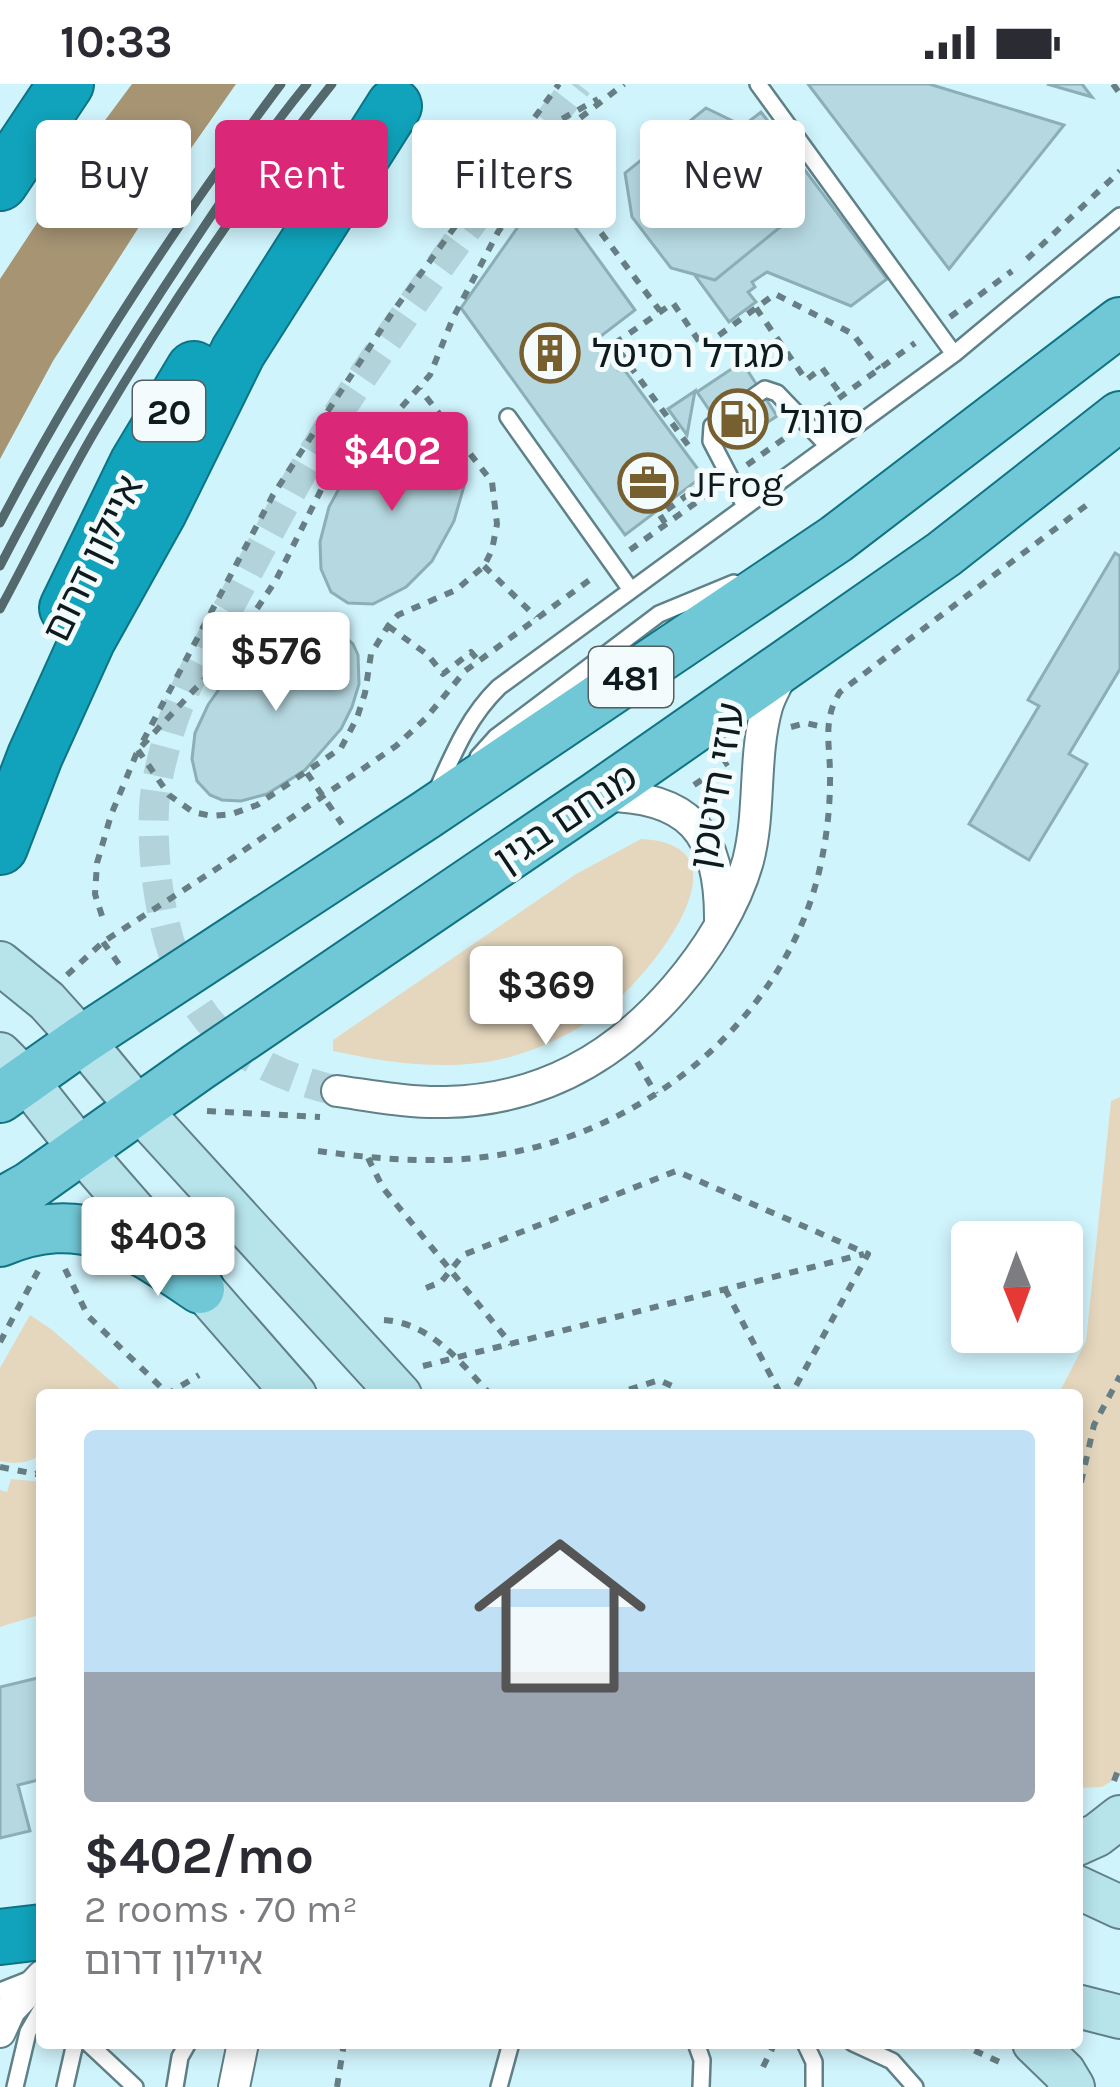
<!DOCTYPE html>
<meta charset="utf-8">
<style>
body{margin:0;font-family:Karla,"Noto Sans Hebrew",sans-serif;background:#f2f2f3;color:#2b2b33;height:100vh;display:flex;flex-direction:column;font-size:45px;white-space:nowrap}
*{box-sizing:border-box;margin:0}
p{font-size:39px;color:#7c7c81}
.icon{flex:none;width:66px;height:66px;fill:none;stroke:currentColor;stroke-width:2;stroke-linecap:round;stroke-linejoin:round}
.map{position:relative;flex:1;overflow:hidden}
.sheet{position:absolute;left:36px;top:1305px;width:1047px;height:660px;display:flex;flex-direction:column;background:#fff;border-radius:12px;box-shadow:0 6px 18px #0003}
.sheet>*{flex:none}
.top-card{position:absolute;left:36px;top:36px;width:1050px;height:108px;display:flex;gap:24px}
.needle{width:78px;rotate:179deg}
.buttons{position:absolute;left:951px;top:1137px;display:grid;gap:24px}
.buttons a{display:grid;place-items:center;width:132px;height:132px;border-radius:12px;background:#fff;box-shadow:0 6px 18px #0003;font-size:60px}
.price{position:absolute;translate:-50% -102px;padding:0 27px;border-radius:12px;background:#fff;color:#222;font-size:39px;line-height:78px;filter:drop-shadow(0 3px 6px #0008)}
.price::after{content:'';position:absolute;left:50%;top:72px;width:36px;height:27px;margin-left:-18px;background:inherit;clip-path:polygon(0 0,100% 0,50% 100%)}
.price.active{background:#db2777;color:#fff}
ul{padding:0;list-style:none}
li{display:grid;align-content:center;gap:24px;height:636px;padding:0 48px}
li+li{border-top:3px solid #e1e1e2}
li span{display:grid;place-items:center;height:372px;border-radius:12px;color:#555}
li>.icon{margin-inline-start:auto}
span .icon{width:216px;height:216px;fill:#fffc;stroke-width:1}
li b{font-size:51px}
.tag{padding:0 42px;border-radius:12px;background:#fff;box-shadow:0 6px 18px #0003;font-size:42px;line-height:108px}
.tag.active{background:#db2777;color:#fff}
.status{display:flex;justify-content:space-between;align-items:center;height:84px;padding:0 60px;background:#fff;direction:ltr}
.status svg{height:33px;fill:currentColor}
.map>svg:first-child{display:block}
</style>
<div class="status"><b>10:33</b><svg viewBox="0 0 49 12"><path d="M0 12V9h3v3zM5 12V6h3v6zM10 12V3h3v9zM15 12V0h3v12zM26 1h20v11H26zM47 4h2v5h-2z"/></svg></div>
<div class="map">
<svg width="1120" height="2003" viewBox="0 0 1120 2003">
<rect width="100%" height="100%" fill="#d0f4fc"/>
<path fill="#e5d7be" d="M641,755C754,760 654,885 615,918C588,941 550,961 517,971C456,989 394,980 333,967V956L576,790Z
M1120,1013V1692L1102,1703L1077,1704V1311H1058L1086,1257L1111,1017Z
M30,1231L51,1245L127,1311H42V1370C28,1379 17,1381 0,1377V1284Z
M11,1395L42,1398V1530L0,1543V1406L7,1408Z"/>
<path fill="#a69473" d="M132,0H236L173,90L53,277L0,375V195L103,39Z"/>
<path fill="#b6d9e1" stroke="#8caeb6" stroke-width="3" d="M808,0H929L1064,41L949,185Z
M1047,0H1082L1092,13Z
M706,24L743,42L761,28L887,195L851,222L767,188L752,198L755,203L748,208L756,218L729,238L694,190L671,184L632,133L625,89Z
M706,24L743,42L782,94L784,140L715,196L671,184L632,133L625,89Z
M546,103L635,226L597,255L618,286L623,284L703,392L625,451L461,224Z
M742,278L777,332L733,361L697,308Z
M695,307L687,351L668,325Z
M420,339L443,344L452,352L460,367L464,402L454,437L432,477L406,503L373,520L348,519L331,508L321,485L320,458L329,423L348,388L368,364L397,345Z
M1115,469L1120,472V585L1069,670L1087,680L1029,776L969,740L1039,622L1028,616Z
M316,543L334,546L344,552L353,560L358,571L359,600L352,623L341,645L305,686L267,710L241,717L222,716L210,711L197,697L192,675L195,649L208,621L227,594L258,567L290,549Z
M42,1593V1695L18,1701L30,1747L0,1754V1603Z"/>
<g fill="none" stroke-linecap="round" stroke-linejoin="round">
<path stroke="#b3d3db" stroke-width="30" stroke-dasharray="30 15" stroke-linecap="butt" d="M337,1007C293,996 249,980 217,946C166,894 151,794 154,724C155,700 162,675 168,653C183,598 217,547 243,497C273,442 302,384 337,331C412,217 493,107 578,0"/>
<defs>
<path id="lane" d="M758,0L954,270
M508,333L631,506
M745,422L711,357L712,342L765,305L777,309L828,362
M478,673L496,653L659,530L734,499
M437,706C454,668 469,632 499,603L954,270L1120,132
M0,1907L28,1896
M88,1959L135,2003
M696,1959L702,1976L701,2003
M805,1959L814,1978V2003
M853,1959L892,1977L915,2003
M15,2003L28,1948L42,1924
M65,2003L75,1959
M175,2003L180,1973L188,1959
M499,2003L511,1959"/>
<path id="street" d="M597,712C689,710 721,748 720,838
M337,1007C373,1012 409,1019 446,1018C541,1016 615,974 676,903C706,868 735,823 748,777C761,727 753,673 767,623C770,612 777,601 782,590
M0,1948L10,1926L42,1892
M234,2003L243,1959"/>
<path id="secondary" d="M0,879L47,917L82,956L139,1025L400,1311
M0,970L26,996L81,1066L295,1311
M1077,1760L1097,1751L1120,1733
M1077,1803L1120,1823
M1077,1922L1120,1933
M1034,1959L1064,1988L1073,2003"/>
<path id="primary" d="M0,1014L82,956L426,731L836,455L1120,238
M0,1119L30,1102L198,983L597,712L944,470L1120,332
M0,1158C83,1123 133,1160 200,1205"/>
<path id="highway" d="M0,99L66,0
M67,524L137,380L194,285
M0,763L35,672L88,555L160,426L238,268L394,22
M0,1853L42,1848"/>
</defs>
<use href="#lane" stroke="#608188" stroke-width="20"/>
<use href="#street" stroke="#608188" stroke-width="34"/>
<use href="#secondary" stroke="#608188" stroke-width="46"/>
<use href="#primary" stroke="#0f7384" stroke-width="52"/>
<use href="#highway" stroke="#0f7384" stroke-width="58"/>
<path stroke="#677f84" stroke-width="6" stroke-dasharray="9 9" stroke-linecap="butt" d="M1113,0L1120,10
M515,61L598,15
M547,77L660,227
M1027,175L1120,87
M756,224L806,296L822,284L842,312
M950,233L1012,187
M824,325L915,259
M328,330L331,386
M688,361L614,260L673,219L703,263L775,210L853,250L879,285
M747,381L789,351
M665,439L660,431L709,395
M630,466L712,407
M484,482L536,533
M388,542L428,571L443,590L471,568L478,576
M791,643L806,639L827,644
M143,657L273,411L392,229L559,0
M138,666L169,711L193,728L212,732L232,730L257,721L341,664L357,634L365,609L371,570L388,542L398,531L456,506L484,482L492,466L497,440L492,398L420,305
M307,689L342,740
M694,701L728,678
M102,832L95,810L97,779L111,731L138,666L224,574L276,496L331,386L391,335L430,291L453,234L498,148L547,77L580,34L624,0
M103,858L121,883
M67,891L103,858L224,780L396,662L426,634L465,587L595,492
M637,978L656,1010
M207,1027L320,1033
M318,1067C384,1076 453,1082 519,1067C659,1037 785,929 819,788C826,758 830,727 830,697C831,664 821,637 840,608L1092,417
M368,1074L383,1104L511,1260
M65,1185L88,1232L168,1310
M426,1204L441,1198L463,1171L676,1087L868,1170L791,1311
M725,1205L781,1311
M384,1236C431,1239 461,1279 491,1311
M0,1258L38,1187
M423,1282L864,1170
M166,1311L199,1291
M612,1311L659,1296L676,1304L674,1311
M0,1383L36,1390L42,1386
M1077,1416L1094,1341L1120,1292
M1114,1697L1120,1681
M958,1959L1004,1980
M763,1983L775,1959
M337,2003L344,1959"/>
<use href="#lane" stroke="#fff" stroke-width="15"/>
<use href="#street" stroke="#fff" stroke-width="30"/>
<use href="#secondary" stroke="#b7e3eb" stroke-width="42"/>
<use href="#primary" stroke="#70c8d6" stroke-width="48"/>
<use href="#highway" stroke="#10a3bb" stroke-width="54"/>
<path stroke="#54696e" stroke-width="9" d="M0,439C80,285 177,139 281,0
M0,482C55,375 117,274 184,173C223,114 262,55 307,0
M0,525C32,466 61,405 95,347C165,229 246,107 332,0"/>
</g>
<defs>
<symbol id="building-ring" viewBox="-11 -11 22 22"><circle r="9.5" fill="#f4fbfc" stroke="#775f2f" stroke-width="1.5"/><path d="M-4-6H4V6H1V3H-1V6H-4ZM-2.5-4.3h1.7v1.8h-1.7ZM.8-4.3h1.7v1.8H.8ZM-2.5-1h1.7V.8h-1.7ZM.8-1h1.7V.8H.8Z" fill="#775f2f"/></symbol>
<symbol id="fuel-ring" viewBox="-11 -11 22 22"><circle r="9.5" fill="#f4fbfc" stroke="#775f2f" stroke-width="1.5"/><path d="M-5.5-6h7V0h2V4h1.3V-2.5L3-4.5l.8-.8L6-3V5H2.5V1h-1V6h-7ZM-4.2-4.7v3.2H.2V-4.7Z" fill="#775f2f"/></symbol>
<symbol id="office-ring" viewBox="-11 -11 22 22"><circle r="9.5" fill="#f4fbfc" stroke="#775f2f" stroke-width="1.5"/><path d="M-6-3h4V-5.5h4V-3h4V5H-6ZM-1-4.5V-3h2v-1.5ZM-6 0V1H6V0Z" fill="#775f2f"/></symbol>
</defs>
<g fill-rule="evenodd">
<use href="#building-ring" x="517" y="236" width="66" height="66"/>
<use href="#fuel-ring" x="705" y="302" width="66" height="66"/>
<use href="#office-ring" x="615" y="366" width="66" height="66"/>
</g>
<g text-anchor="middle" stroke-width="10" stroke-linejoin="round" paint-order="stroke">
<g fill="#f4fbfc" stroke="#535e61" stroke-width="3">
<rect x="133" y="297" width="72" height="60" rx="9"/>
<rect x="589" y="563" width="84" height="60" rx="9"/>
</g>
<g font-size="36" font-weight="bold" fill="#0e1b1e">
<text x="169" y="340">20</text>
<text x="631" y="606">481</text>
</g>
<g font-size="39" fill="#0e1b1e" stroke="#f4fbfc" text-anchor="start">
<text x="592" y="283">מגדל רסיטל</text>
<text x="780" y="349">סונול</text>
<text x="690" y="413">JFrog</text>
</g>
<g font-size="39" fill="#0e1b1e" stroke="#f4fbfc">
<text transform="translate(92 474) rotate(-64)" y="14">איילון דרום</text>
<text transform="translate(716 702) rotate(-80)" y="14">עוזי חיטמן</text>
<text transform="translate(565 733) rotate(-34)" y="14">מנחם בגין</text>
</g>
</g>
</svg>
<div class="buttons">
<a><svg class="needle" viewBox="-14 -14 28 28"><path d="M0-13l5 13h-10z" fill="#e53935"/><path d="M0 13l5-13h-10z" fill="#7c7c81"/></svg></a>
</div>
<b class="price active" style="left:392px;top:430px">$402</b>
<b class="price" style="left:276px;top:630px">$576</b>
<b class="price" style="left:546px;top:964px">$369</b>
<b class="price" style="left:158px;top:1215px">$403</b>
<div class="top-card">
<a class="tag">Buy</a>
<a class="tag active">Rent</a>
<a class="tag">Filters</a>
<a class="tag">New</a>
</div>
<section class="sheet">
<ul>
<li><span style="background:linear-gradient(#bfe0f5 65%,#9aa5b1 0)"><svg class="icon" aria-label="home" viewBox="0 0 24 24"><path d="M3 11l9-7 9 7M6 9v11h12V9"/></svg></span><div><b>$402/mo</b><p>2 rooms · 70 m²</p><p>איילון דרום</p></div></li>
</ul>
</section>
</div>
